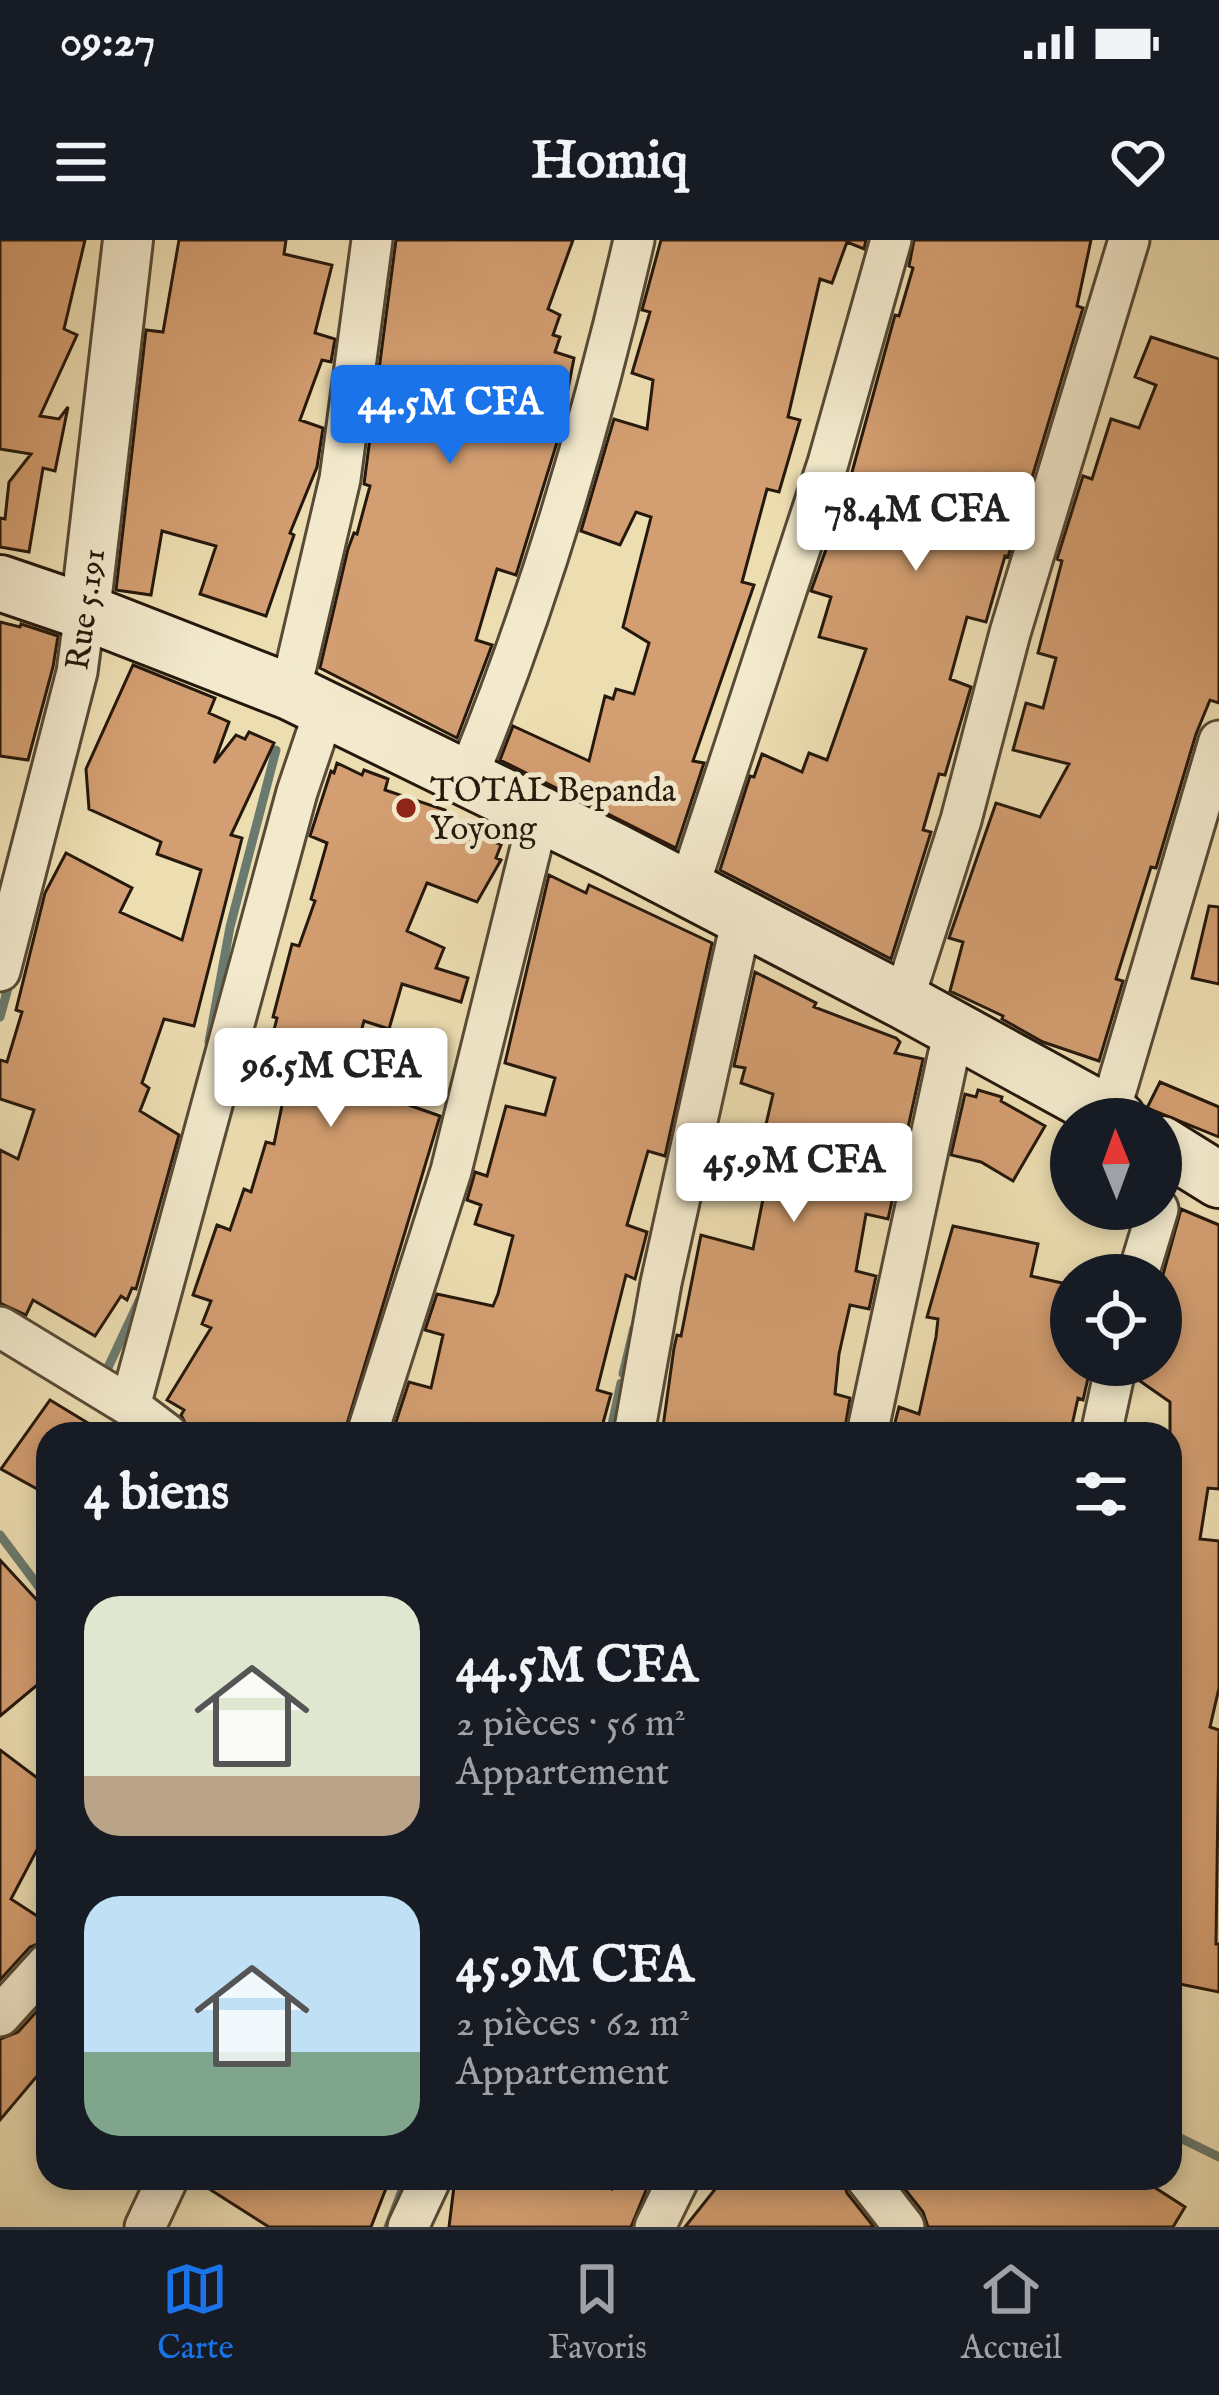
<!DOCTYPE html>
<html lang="fr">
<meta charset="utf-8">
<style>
body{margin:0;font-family:"IM FELL English",serif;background:#20242c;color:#f1f3f6;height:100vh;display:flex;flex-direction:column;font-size:45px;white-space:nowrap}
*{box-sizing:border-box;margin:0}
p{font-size:39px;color:#9ea1a6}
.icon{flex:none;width:66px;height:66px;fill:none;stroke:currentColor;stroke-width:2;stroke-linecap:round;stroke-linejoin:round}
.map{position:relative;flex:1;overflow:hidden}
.sheet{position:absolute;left:36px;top:1182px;width:1146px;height:768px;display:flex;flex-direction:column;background:#171b24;border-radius:36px;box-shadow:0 6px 18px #0003}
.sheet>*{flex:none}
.needle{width:78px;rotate:359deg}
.controls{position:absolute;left:1050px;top:858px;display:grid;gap:24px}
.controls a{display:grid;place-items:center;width:132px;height:132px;border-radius:50%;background:#171b24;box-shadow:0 6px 18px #0003;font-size:60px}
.price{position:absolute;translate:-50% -102px;padding:0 27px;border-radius:12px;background:#fff;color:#222;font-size:39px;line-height:78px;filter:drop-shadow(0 3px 6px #0008)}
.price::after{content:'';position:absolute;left:50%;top:72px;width:36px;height:27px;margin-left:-18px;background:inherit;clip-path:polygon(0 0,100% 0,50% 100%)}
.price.selected{background:#1a73e8;color:#fff}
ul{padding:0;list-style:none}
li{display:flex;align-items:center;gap:36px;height:300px;padding:0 48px}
li span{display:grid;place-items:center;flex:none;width:336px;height:240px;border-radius:36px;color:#555}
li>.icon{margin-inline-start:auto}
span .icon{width:144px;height:144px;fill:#fffc;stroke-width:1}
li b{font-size:51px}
h2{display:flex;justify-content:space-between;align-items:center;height:144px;padding:0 48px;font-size:51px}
.status{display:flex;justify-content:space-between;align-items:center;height:84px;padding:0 60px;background:#171b24;direction:ltr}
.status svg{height:33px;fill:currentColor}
header{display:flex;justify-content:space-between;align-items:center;height:156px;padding:0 48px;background:#171b24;font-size:54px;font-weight:700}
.menu{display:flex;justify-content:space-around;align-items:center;height:168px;border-top:3px solid #363941;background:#171b24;font-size:33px;color:#9ea1a6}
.menu a{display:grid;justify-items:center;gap:6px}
.menu .selected{color:#1a73e8}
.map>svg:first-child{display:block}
</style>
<div class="status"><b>09:27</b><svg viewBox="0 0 49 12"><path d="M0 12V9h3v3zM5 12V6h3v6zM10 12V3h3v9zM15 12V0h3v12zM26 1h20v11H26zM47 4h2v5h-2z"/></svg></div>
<header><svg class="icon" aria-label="menu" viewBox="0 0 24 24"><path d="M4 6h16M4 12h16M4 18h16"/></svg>Homiq<svg class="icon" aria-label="heart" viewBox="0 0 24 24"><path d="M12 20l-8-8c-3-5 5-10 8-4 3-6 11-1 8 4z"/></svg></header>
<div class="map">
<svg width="1219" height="1987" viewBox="0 0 1219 1987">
<rect width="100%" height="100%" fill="#eddeb2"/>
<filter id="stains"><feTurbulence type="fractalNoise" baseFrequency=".00167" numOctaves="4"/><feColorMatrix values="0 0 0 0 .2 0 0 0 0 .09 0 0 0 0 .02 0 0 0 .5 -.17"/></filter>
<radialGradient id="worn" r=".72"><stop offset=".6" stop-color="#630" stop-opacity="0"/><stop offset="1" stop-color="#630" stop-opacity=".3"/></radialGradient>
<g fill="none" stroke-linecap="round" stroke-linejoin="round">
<path stroke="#6b7a6e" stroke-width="9" d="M0,777L11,737
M209,802L230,687L276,510
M237,846L249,798
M623,1134L634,1088
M104,1136L140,1059
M610,1194L621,1143
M0,1295L48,1359
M1170,1893L1219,1917
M388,1987L406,1940"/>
</g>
<path fill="#d39e71" stroke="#25180c" stroke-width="3" d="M0,0H85L64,89L77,95L40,176L59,179L68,167L55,231L43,228L29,312L0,307V278L5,279L9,242L31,214L0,209Z
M179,0H286L284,14L332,25L315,93L335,99L331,122L322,120L300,180L323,188L317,227L290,293L294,295L266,376L200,354L216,306L162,291L151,355L116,350L146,90L163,92Z
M396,0H573L548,69L560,75L553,95L560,97L555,112L574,118L559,196L516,335L497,329L476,400L492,405L457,498L320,428L348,309L354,293L357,294L370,246L364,244Z
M661,0H866L864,9L847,2L832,43L820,39L788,177L800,180L779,252L767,249L742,342L754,345L693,521L704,523L676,608L500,520L513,486L589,521L605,456L613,459L616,449L634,454L649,403L623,387L651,277L636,272L620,305L581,291L614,179L647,189L653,140L632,133L650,72L642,70Z
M914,0H1091L1077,66L1083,68L1008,317L1005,316L986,382L967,377L950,439L971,447L945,535L939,534L923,590L931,592L891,719L720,630L750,536L754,537L762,514L802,532L809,513L827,520L866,409L819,397L831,357L811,351L846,254L895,75L899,76L913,28L909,26Z
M1151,97L1219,119V463L1210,460L1196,494L1156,628L1151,627L1116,739L1123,741L1099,821L1043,802L1002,779L1003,776L950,751L963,702L949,698L996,563L1040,577L1069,524L1013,510L1026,463L1043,468L1056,418L1038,413L1062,321L1057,319L1083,236L1092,239L1111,179L1139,188L1156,145L1135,137Z
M0,382L20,387L21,384L58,396L53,427L28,520L0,516Z
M133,425L215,458L209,473L229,482L214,523L236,495L245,499L249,492L274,503L231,595L242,598L194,786L164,779L142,843L149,848L140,871L179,895L136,1049L132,1048L127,1060L121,1056L95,1096L33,1060L26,1075L0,1063V910L18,919L34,870L0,859V820L7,822L22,772L16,770L45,653L66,613L132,648L120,672L182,700L201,630L157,614L161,602L89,569L86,529Z
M337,523L362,535L364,530L388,539L385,550L445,570L444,579L501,605L496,618L501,620L477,662L427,643L407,691L444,708L436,728L468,738L461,762L402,744L389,789L364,781L351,828L403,846L400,862L440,876L344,1194H191L181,1175L184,1170L167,1160L211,1088L202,1084L211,1061L193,1055L217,985L230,990L244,949L251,952L266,902L274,904L291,822L268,814L277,778L273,777L292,704L299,706L315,661L311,659L327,603L310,596L331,531L334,533Z
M549,635L586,653L589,645L712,703L665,916L648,911L627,985L647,992L635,1039L626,1035L597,1150L611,1154L600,1194H392L409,1142L431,1148L443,1095L425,1090L437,1054L493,1066L498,1054L513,996L475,984L481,965L467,960L475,932L487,936L506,866L545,875L555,838L505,823Z
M1209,666L1219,667V744L1192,738Z
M755,732L816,763L814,767L896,798L900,802L895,813L923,819L888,979L866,974L856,1031L876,1036L869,1069L850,1065L839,1114L835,1154L850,1158L844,1194H662L674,1108L677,1095L681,1096L701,995L753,1009L766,944L720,930L730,897L761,906L773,854L741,843L745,828L734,826Z
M1160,842L1219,867V897L1147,868Z
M978,850L1002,857L1001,861L1045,886L1013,941L981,922L951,915L965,854L976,857Z
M1181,969L1219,985V1249L1208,1248L1200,1299L1219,1301V1448L1210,1487L1219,1490L1216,1704H1219V1752L1170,1742V1162L1140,1141L1150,1125H1161V1109L1176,1087L1161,1077V1042Z
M953,986L1038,1004L1031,1036L1071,1045V1125H1091L1083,1160L1078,1158L1070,1194H892L899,1167L919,1174L936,1097L938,1079L927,1077Z
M50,1160L106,1194H48V1255L1,1229Z
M0,1320L48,1372V1436L0,1476Z
M0,1510L48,1546V1589L11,1659L48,1683V1700L30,1707L0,1740Z
M48,1759V1823L0,1880V1799L18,1792Z
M192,1938H390L371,1987H269Z
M455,1938H586L612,1949L616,1938H651L631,1987H449Z
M724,1938H842L847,1953L874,1987H685Z
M896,1938H1140L1185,1967L1173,1987H928L923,1972Z"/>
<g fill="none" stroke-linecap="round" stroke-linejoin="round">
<defs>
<path id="minor" d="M290,452L340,239L372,0
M466,540C538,366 592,184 634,0
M688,649L828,223L891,0
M0,731L77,432L85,372
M903,761L961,580L1010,393L1129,0
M1109,874L1219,501
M1138,1035L1158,969
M0,1087L130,1166L167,1194
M130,1166L297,552L325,469
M367,1194L451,931L539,575
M634,1194L661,1043L742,678
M867,1194L954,789
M1101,1194L1116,1125
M0,1776L48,1723
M866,1938L904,1987
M145,1987L168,1938
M408,1987L431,1938
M655,1987L679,1938"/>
<path id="tertiary" d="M85,372L128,0"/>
<path id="secondary" d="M0,343L85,372L290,452L611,609L903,761L1118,879
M1161,904L1219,940"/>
</defs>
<use href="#minor" stroke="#574a36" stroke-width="45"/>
<use href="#tertiary" stroke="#574a36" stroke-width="54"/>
<use href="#secondary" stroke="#25180c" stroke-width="60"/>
<use href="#minor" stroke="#f3eacd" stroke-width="39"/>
<use href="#tertiary" stroke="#f3eacd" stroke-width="48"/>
<use href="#secondary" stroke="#f3eacd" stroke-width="54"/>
</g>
<circle fill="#8f2418" stroke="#f3eacd" stroke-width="4.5" cx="406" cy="568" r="12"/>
<g text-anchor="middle" stroke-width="10" stroke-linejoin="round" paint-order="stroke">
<g font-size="33" fill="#25180c" stroke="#f3eacd">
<text transform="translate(84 369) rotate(-82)" y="12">Rue 5.191</text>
</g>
<g font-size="33" fill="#25180c" stroke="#f3eacd" text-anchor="start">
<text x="430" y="561">TOTAL Bepanda<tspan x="430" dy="38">Yoyong</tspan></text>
</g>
</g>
<rect width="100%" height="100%" filter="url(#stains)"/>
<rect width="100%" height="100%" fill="url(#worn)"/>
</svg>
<div class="controls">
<a><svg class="needle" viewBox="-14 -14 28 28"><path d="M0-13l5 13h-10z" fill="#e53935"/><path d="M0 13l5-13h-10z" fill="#9ea1a6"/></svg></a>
<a><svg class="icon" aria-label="locate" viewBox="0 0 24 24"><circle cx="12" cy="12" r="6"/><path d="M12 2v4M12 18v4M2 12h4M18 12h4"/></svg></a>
</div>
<b class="price selected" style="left:450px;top:227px">44.5M CFA</b>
<b class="price" style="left:916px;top:334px">78.4M CFA</b>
<b class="price" style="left:331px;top:890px">96.5M CFA</b>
<b class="price" style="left:794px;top:985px">45.9M CFA</b>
<section class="sheet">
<h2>4 biens<svg class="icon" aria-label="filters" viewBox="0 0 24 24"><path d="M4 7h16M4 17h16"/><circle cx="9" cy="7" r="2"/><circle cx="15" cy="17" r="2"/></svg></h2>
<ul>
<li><span style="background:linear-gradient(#dfe7d0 75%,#b9a48a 0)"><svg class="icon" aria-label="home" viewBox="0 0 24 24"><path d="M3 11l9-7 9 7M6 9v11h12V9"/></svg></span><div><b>44.5M CFA</b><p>2 pièces · 56 m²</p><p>Appartement</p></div></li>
<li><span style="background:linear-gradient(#bfe0f5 65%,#7fa58c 0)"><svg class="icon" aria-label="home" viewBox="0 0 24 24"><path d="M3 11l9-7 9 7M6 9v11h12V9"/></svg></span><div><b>45.9M CFA</b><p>2 pièces · 62 m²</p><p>Appartement</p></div></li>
</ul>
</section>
</div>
<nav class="menu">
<a class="selected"><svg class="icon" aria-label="map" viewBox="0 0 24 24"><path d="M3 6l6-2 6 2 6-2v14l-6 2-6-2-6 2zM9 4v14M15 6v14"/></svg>Carte</a>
<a><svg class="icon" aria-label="saved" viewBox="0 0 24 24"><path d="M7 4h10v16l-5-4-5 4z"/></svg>Favoris</a>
<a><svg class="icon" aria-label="home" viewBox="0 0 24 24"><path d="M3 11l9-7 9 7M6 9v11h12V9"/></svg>Accueil</a>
</nav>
